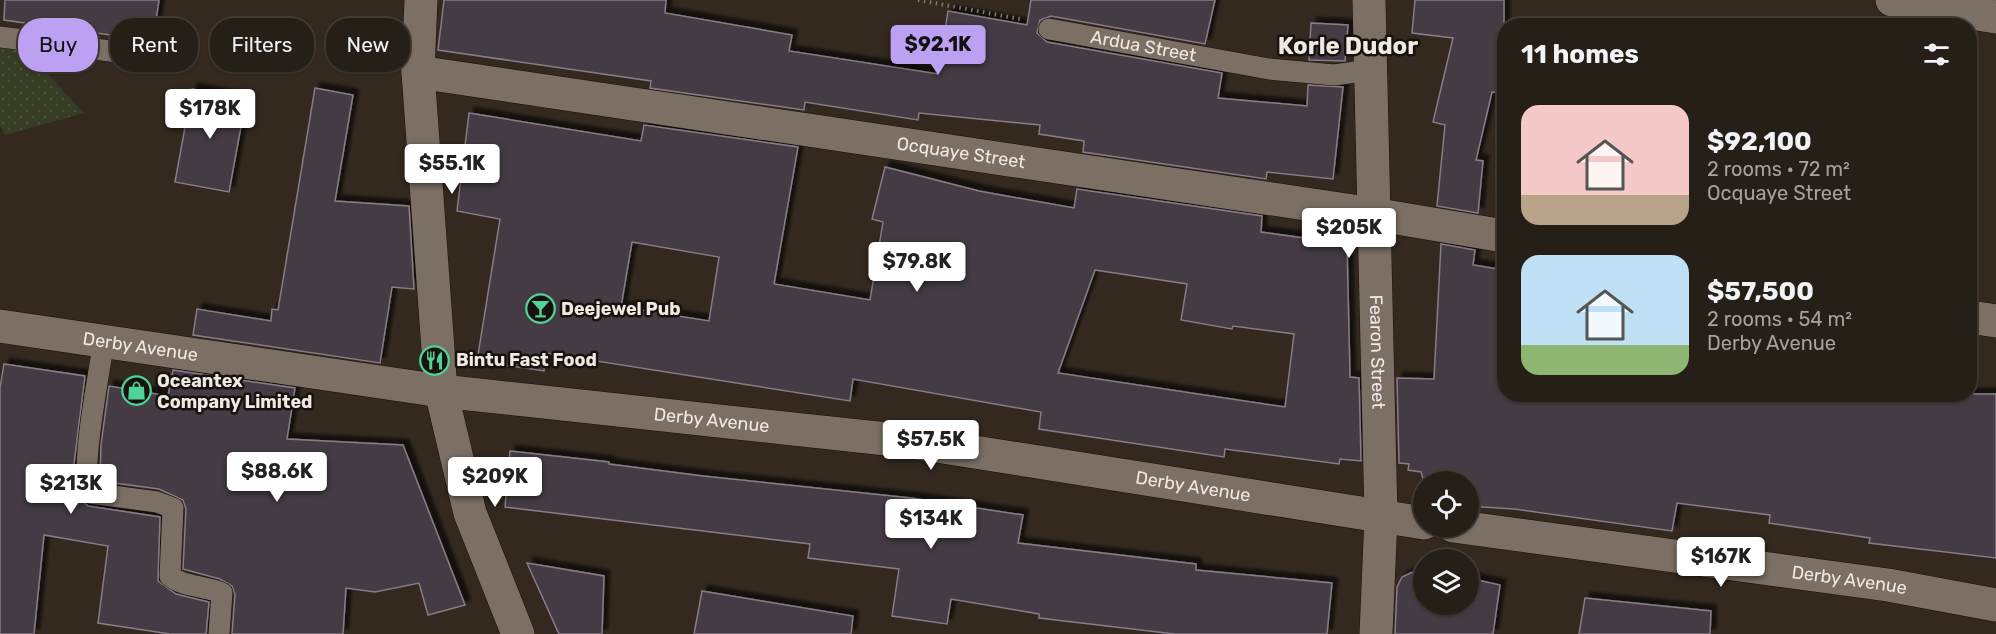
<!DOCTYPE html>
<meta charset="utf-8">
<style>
body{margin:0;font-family:Rubik,sans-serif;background:#2e2720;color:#f1f3f6;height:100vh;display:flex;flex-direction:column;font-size:22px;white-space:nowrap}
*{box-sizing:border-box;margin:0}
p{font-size:20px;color:#a4a2a1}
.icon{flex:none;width:33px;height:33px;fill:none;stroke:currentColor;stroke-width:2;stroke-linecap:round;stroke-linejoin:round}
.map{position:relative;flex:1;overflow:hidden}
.side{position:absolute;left:1497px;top:18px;width:480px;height:384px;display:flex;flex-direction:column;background:#261f17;border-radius:24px;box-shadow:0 2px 4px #0004,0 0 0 2px #423d36}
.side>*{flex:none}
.hud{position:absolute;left:18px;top:18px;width:570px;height:54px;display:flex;gap:12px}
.buttons{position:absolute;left:1413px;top:471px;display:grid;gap:12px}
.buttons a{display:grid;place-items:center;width:66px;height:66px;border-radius:50%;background:#261f17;box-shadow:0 2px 4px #0004,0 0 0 2px #423d36;font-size:30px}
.price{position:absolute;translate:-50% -51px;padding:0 14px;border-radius:6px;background:#fff;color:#222;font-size:20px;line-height:39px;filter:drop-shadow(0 2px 3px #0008)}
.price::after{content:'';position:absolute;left:50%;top:36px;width:18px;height:14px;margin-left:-9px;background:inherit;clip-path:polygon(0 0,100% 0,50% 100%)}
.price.selected{background:#bca0f2;color:#111}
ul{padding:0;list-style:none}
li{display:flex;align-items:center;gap:18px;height:150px;padding:0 24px}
li span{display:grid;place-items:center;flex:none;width:168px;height:120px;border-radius:18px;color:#555}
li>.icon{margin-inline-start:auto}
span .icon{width:72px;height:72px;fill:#fffc;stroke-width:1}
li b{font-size:26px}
h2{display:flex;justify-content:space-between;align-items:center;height:72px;padding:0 24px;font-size:26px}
.tag{padding:0 21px;border-radius:24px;background:#261f17;box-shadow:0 2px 4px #0004,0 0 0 2px #423d36;font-size:21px;line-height:54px}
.tag.selected{background:#bca0f2;color:#111}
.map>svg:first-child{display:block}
</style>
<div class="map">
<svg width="1996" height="634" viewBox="0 0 1996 634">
<defs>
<pattern id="park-dots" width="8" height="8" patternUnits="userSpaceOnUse" patternTransform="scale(1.5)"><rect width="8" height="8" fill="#353d25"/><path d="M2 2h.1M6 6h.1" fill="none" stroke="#49503a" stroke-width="1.8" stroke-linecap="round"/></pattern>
<filter id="shadow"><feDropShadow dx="5.5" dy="-5.5" stdDeviation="1.5" flood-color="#0009"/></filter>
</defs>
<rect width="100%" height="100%" fill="#33291f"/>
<path fill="url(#park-dots)" d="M0,35L16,40L84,113L5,135L0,126Z"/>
<path fill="#443a45" stroke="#877c88" stroke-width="1.5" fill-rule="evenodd" filter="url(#shadow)" d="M5,0H159L153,41L4,20Z
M444,0H666L665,13L792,35L789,51L938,74L948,11L1027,25L1031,0H1215L1205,44L1051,16L1040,20L1037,33L1047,42L1222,73L1218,98L1307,106L1308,85L1343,87L1333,179L1267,172L1266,179L1083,152L1084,141L1039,134L1040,125L919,113L918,120L805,102L804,110L650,88L651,81L438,50Z
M1415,0H1504V93L1492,92L1476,160L1483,161L1478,213L1437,206L1445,125L1433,122L1453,38L1412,33Z
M1311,23L1348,25L1345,61L1309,60Z
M315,88L353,95L335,201L409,206L414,289L392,287L380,363L193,335L197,309L271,321L272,309L278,310Z
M192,89L246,99L229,192L175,182Z
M469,113L641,141L644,125L798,147L774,284L870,300L883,222L872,219L885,167L979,191L1074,208L1077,189L1262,216L1261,232L1347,244L1350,377L1359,378L1361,461L1340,459L1339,464L1225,449L1224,457L1039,429L1041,412L853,379L850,401L546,353L544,371L477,361L500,219L457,211ZM632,242L719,257L709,321L621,307ZM1095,270L1187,284L1181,320L1232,329L1233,326L1294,334L1285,407L1058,373Z
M1441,244L1475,250L1473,265L1504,270V394H1996V558L1869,543L1870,538L1769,523L1770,515L1677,503L1672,531L1514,509L1468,506V482H1424L1421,472L1408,470L1409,464L1399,463L1397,378L1434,379Z
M4,364L85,376L74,464L78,497L88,506L160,517L158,581L176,594L209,602L206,634H170L98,623L108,546L44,535L34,634H0V388Z
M173,370L295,388L287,439L403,445L465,605L428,615L419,583L375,592L346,588L343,634H232L235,594L232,586L220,579L183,569L186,509L183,500L159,489L100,481L101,445L109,386L168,396Z
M510,451L609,462V464L703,476L911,498L1023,515L1018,543L1196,564V570L1332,583L1327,634H1175L1039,618V614L951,599L947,624L892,616L899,569L808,558L810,544L505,507Z
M527,563L604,576L602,634H559Z
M1421,568L1424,569V604H1468V578L1500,585L1493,634H1395L1397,587L1402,577Z
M702,591L853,616L851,634H694Z
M1585,598L1711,611L1710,634H1579Z"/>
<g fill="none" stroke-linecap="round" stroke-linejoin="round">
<defs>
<g id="service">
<path id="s1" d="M1049,29L1269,69L1334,75L1370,70"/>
<path d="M0,37L149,56"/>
<path d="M104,341C100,367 79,475 90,493L157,502L173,508L170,576C182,587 207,586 222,593L219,634"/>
</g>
<g id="minor">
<path id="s2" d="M1369,0L1381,517L1376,634"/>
<path d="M1892,0L1996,17"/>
<path id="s3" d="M418,72L1373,214L1504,236"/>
<path d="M1970,317L1996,321"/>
</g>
<g id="tertiary">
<path d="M421,0L418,72L441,391L470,513L518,634"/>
<path id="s4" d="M0,326L441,391L905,441L1424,523"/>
<path id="s5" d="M1453,526L1888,585L1996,605"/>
</g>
</defs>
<use href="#service" stroke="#1a1109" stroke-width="22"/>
<use href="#minor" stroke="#1a1109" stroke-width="34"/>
<use href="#tertiary" stroke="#1a1109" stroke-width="34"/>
<path stroke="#837a72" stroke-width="4" stroke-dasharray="1.5 4.5" stroke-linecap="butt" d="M918,0L1020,19"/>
<use href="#service" stroke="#7c7065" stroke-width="21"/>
<use href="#minor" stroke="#7c7065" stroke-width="33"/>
<use href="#tertiary" stroke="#7c7065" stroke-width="33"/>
</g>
<defs>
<symbol id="bar-ring" viewBox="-11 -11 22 22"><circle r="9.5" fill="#17120e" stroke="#50d398" stroke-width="1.5"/><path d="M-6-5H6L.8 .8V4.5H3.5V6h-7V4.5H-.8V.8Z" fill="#50d398"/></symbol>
<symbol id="restaurant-ring" viewBox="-11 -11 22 22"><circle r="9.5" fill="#17120e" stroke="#50d398" stroke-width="1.5"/><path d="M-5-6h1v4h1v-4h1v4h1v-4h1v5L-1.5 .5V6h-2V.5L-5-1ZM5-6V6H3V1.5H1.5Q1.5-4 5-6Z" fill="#50d398"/></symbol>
<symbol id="shop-ring" viewBox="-11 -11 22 22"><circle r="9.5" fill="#17120e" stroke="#50d398" stroke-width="1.5"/><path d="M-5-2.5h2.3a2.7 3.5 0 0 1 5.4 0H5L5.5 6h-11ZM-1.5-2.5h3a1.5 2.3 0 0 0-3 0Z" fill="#50d398"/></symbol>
</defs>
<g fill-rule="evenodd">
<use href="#bar-ring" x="524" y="292" width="33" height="33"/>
<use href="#restaurant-ring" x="418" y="344" width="33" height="33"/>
<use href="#shop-ring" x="120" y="374" width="33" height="33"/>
</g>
<g text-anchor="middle" stroke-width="5" stroke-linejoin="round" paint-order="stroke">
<g font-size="18" fill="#f0e9e3" stroke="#17120e">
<text dy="6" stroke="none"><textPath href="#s1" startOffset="96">Ardua Street</textPath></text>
<text dy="6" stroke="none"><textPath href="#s3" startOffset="549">Ocquaye Street</textPath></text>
<text dy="6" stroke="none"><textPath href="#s4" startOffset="142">Derby Avenue</textPath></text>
<text dy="6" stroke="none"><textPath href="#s2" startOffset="352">Fearon Street</textPath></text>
<text dy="6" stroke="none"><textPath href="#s4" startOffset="718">Derby Avenue</textPath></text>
<text dy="6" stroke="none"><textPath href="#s4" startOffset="1204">Derby Avenue</textPath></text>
<text dy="6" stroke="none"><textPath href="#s5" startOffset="400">Derby Avenue</textPath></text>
</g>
<g font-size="18" font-weight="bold" fill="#f0e9e3" stroke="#17120e" text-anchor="start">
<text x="561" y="315">Deejewel Pub</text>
<text x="456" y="366">Bintu Fast Food</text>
<text x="157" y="387">Oceantex<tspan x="157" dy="21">Company Limited</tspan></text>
</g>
<g font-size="24" font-weight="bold" fill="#f0e9e3" stroke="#17120e">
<text x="1348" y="54">Korle Dudor</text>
</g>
</g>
</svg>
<div class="buttons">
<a><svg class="icon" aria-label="locate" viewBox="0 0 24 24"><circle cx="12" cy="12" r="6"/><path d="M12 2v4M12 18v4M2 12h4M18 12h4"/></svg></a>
<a><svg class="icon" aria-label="layers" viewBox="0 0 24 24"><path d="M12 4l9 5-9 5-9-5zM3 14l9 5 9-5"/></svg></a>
</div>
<b class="price selected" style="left:938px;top:76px">$92.1K</b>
<b class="price" style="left:210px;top:140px">$178K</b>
<b class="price" style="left:452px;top:195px">$55.1K</b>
<b class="price" style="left:1349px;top:259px">$205K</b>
<b class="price" style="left:917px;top:293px">$79.8K</b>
<b class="price" style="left:931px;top:471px">$57.5K</b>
<b class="price" style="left:277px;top:503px">$88.6K</b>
<b class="price" style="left:495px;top:508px">$209K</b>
<b class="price" style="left:71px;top:515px">$213K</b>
<b class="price" style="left:931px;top:550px">$134K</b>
<b class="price" style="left:1721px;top:588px">$167K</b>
<div class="hud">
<a class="tag selected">Buy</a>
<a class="tag">Rent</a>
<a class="tag">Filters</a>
<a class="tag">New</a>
</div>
<section class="side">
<h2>11 homes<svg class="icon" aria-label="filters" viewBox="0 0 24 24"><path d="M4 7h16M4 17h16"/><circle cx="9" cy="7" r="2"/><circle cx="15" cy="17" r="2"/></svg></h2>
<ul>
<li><span style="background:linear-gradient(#f6c9c9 75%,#b9a48a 0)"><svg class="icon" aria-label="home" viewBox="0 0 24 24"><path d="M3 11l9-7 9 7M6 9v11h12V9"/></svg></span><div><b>$92,100</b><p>2 rooms · 72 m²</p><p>Ocquaye Street</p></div></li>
<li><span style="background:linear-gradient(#bfe0f5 75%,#8fb573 0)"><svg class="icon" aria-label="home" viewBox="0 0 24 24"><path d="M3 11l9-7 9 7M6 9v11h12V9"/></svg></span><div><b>$57,500</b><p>2 rooms · 54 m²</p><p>Derby Avenue</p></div></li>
</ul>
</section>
</div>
